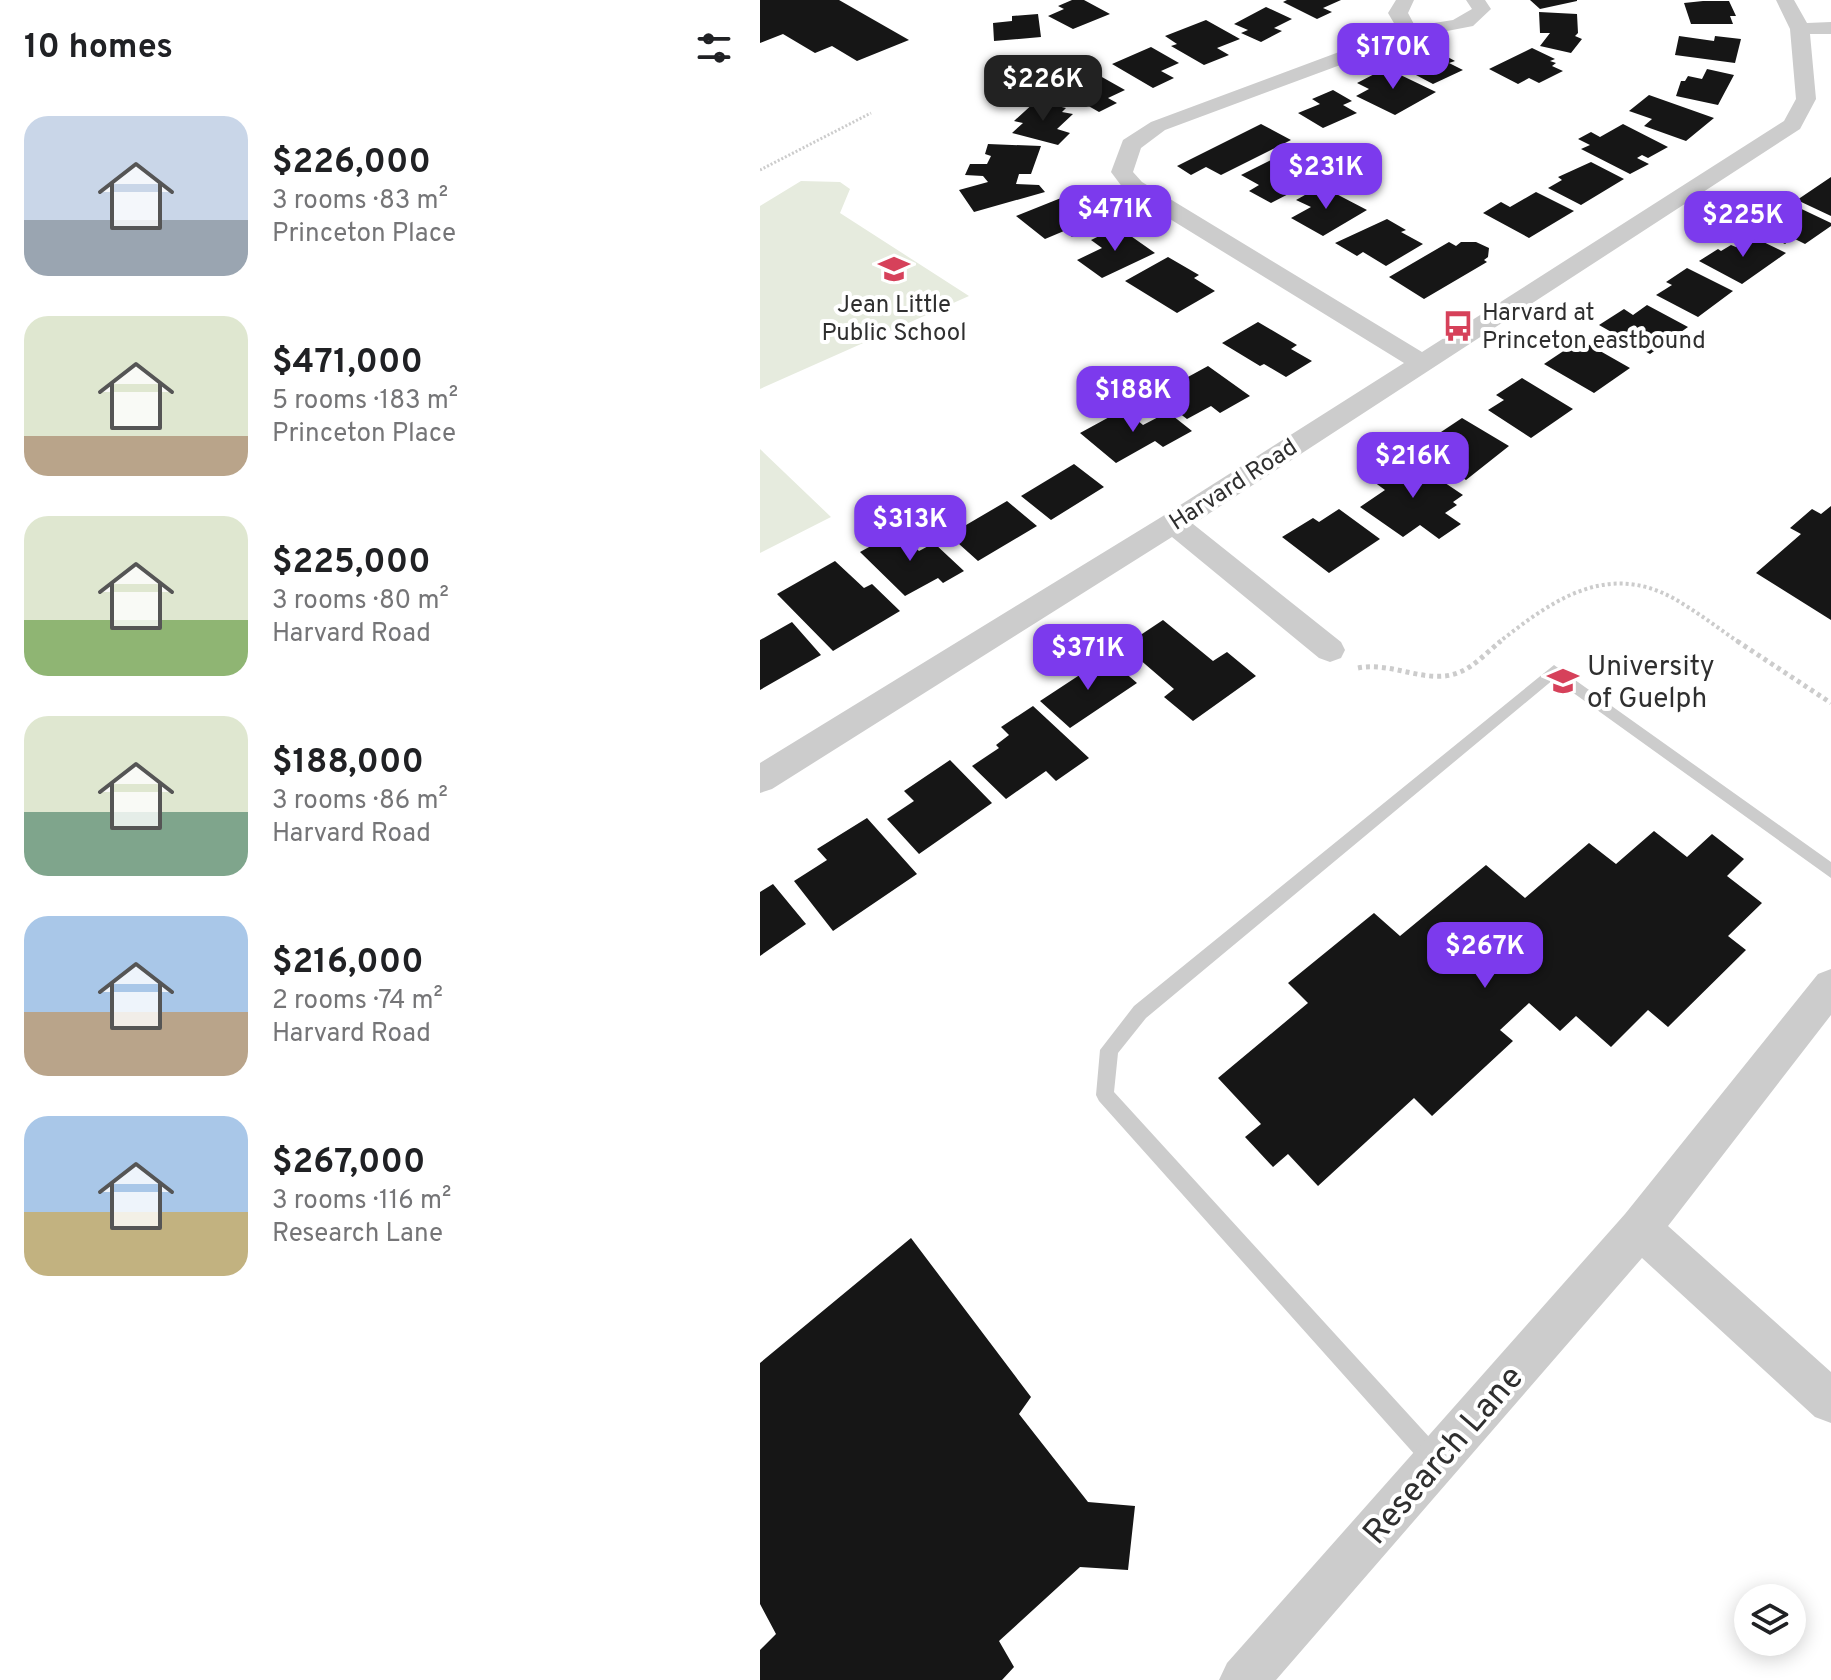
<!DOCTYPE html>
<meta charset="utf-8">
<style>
body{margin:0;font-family:Overpass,sans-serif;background:#f2f2f2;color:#202124;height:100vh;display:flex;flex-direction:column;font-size:30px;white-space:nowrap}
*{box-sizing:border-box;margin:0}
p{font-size:26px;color:#757577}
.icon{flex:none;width:44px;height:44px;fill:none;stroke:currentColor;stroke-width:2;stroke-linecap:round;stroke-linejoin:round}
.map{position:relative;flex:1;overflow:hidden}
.panel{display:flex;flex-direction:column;background:#fff;width:760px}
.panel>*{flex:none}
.controls{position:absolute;left:974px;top:1584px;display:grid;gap:16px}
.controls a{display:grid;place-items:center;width:72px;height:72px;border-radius:50%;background:#fff;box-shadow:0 4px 20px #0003;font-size:40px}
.price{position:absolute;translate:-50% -68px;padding:0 18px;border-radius:16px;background:#7c3aed;color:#fff;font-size:26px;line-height:52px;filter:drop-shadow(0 2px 4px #0008)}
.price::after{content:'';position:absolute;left:50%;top:48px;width:24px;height:18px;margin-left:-12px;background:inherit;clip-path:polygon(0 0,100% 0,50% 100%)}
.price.on{background:#222;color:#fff}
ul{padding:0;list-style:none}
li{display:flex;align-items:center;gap:24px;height:200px;padding:0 24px}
li span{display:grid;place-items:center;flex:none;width:224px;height:160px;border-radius:24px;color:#555}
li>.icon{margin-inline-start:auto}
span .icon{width:96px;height:96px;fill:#fffc;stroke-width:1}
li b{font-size:34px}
h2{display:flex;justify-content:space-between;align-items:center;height:96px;padding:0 24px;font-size:34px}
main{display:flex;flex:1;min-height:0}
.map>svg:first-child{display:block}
</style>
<main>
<section class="panel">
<h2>10 homes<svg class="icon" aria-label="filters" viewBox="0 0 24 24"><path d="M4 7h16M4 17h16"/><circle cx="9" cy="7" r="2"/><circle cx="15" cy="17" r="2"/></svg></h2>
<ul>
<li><span style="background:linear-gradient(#c9d6e8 65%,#9aa5b1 0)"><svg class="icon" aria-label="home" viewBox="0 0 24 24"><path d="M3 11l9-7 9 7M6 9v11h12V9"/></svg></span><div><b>$226,000</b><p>3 rooms · 83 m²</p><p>Princeton Place</p></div></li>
<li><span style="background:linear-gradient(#dfe7d0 75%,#b9a48a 0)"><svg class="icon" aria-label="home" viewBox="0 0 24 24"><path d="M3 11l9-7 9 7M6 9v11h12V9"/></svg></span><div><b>$471,000</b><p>5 rooms · 183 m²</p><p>Princeton Place</p></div></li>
<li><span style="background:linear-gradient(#dfe7d0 65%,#8fb573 0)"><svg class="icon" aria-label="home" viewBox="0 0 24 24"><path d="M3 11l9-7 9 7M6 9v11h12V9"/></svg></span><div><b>$225,000</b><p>3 rooms · 80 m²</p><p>Harvard Road</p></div></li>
<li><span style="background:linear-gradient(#dfe7d0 60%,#7fa58c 0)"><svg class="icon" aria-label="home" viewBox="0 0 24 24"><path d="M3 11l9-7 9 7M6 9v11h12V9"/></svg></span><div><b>$188,000</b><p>3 rooms · 86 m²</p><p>Harvard Road</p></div></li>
<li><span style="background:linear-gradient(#a9c7e8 60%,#b9a48a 0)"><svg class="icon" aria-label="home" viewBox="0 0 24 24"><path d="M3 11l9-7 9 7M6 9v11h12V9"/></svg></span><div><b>$216,000</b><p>2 rooms · 74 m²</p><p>Harvard Road</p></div></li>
<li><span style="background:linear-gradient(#a9c7e8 60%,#c2b280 0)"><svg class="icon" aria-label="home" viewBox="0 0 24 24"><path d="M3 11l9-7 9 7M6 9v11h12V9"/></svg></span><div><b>$267,000</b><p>3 rooms · 116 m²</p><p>Research Lane</p></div></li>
</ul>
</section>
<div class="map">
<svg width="1071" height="1680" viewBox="0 0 1071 1680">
<rect width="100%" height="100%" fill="#fff"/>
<path fill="#e6ebde" d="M41,181L80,182L90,189L80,213L209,296L0,389V206Z
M0,449L71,517L0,553Z"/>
<path fill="#161616" d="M0,0H79L149,40L97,61L72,46L55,53L23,34L0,43Z
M312,0H324L350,14L313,29L288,16L304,9L298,6Z
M527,0H581L563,8L572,12L557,19L523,2Z
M770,0H817V1L780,9Z
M943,1H969L976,16H970L973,24H931L924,3Z
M506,7L532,19L514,28L522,31L501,42L481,33L488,30L474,24Z
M779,12L817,14L818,33L815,36L822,39L811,53L780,46L790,33H780Z
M278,14L281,37L234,41L233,23L252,21V16Z
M446,20L480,39L457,48L469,55L444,65L411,46L417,44L405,36Z
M919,36L954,41L955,36L981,39L975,63L915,55Z
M391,47L419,63L401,71L414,78L393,88L352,64Z
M772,48L795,59L790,61L796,63L792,66L803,71L779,83L769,78L758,84L729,69Z
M673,49L695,61L689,63L703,70L673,84L637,65Z
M626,68L676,92L635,115L596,96L609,89L597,83Z
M947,69L974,75L958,105L916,96L921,81H925L928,76L942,79Z
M333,72L365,90L348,98L357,103L339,112L297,88Z
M573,90L592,101L583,105L597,113L563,128L538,113L560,104L552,99Z
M889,95L954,118L926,141L884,126L892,119L869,111Z
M276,101L306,108L302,112L313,114L297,129L310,133L298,145L252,133L263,123L254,121Z
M501,124L531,140L461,175L446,167L431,175L417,166Z
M863,124L908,147L888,158L882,155L877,158L889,164L870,174L821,149L830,145L818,139L831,132L840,137Z
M228,144L281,146L271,174H259L256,184L279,185L285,192L214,212L199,190L228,182L223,176L205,175L210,164H227L231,156L225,154Z
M521,155L540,166L552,159L573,171L511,203L489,191L499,185L481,175Z
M831,162L864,179L821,205L788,188L802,180L798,177Z
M1071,177V216L1037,200Z
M561,186L607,210L563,236L531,218L551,207L536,200Z
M776,192L814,211L769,238L723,213L741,202L750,207Z
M301,198L316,210L325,206L347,223L312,237L304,231L285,239L256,216Z
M1031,204L1071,223V226L1045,244L1033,238L1025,244L994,229L999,226L995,224Z
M627,219L646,230L641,232L663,244L626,266L603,252L597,256L575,243Z
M358,227L395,253L342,278L317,260L342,248L331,240Z
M991,236L1026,253L982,284L939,261L958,249L961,251L971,245L976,247Z
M689,242L696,246L701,242H716L729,248L728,257L724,260L727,262L664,299L629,277Z
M408,257L439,275L434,278L455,291L417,313L365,281Z
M927,268L973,291L938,317L896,295L912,285L906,282Z
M887,305L928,327L890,354L839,325L864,309L873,315Z
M498,322L537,345L531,349L552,361L526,377L504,364L500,366L462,343Z
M826,343L870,368L834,393L784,364L808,348L813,351Z
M448,366L490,396L460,413L451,406L427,419L395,395Z
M762,378L813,409L771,438L728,410L744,400L736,395Z
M364,409L383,425L408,412L432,431L403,447L395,441L356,463L320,433Z
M702,418L749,446L706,480L662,452L684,437L678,434Z
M645,456L703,495L693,502L697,505L685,513L701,524L679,539L660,525L643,537L600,507L625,490L610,479Z
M314,464L344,487L291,520L261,496Z
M247,501L277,526L218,561L189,535Z
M1071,506V620L996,573L1041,534L1030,528L1052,509L1061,514Z
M579,509L620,539L569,573L522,537L553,518L559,522Z
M138,531L159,551L174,543L204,571L183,583L178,578L145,596L100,552Z
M75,561L104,588L112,584L140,611L73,651L17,594Z
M403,620L453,661L467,652L496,676L433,721L404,697L414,689L364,646Z
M32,622L61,655L0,690V640Z
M347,657L377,683L310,728L280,701Z
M273,706L329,758L296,781L286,771L246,799L212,766L239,748L236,745L249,735L241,727Z
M190,760L232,803L159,854L127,819L154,801L144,791Z
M107,818L157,874L73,931L34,881L67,860L57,849Z
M894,831L927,857L952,834L984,859L967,876L1002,903L968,936L986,950L908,1027L888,1010L851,1047L816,1016L800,1031L769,1003L740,1030L753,1041L672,1116L654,1098L558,1186L528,1154L513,1167L485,1137L501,1124L458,1078L548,1003L528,983L614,913L640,936L726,865L765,898L829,843L856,864Z
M13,884L46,924L0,956V892Z
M151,1238L271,1397L259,1414L328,1502L375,1506L368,1570L320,1567L239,1641L254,1667L242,1680H0V1650L16,1634L0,1604V1363Z"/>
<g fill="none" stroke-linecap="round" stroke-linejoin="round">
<path stroke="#ccc" stroke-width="3" stroke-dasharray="2 2" stroke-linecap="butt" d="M0,170L111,113"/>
<path stroke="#ccc" stroke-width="4" stroke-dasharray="3 3" stroke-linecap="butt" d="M738,643C790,602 845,561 913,598C936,611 958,628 980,643"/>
<path stroke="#ccc" stroke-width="5" stroke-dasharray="4 4" stroke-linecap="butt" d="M977,641L1071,703
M598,668C632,661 668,686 700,672C715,666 728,651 741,641"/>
<path fill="#ccc" fill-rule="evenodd" d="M794,665L1071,862V878L794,679L386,1018L358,1053L354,1092L681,1450L684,1458L681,1466L673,1469L665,1466L339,1101L336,1095L340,1050L374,1006Z"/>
<path fill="#ccc" fill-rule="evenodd" d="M636,0H654L648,13L655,26L693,20L712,9L706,0H725L731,9L713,26L656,37L405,130L381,148L373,172L382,182L662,352L1024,121L1036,99L1030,29L1016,0H1034L1047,23L1071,22V34H1050L1056,99L1040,129L433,524L581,642L585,650L581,658L570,662L559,658L412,537L12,789L0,793V763L403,516L644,363L366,192L351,172L363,140L391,122L638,30L628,13Z
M1071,969V1015L908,1226L1071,1372V1423L1055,1417L882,1258L516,1680H459L467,1663L865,1214L1058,974Z"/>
</g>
<defs>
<symbol id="school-bare" viewBox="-9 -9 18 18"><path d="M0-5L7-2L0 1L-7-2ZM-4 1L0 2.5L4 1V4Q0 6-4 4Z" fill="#d6415a" stroke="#fff" stroke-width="2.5" paint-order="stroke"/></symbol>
<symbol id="bus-bare" viewBox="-9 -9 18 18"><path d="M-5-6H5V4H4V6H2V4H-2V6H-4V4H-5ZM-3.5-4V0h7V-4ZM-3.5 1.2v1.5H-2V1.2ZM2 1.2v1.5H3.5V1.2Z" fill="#d6415a" stroke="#fff" stroke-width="2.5" paint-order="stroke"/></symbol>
<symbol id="university-bare" viewBox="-9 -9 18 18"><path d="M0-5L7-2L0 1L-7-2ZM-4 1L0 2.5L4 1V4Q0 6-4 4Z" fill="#d6415a" stroke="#fff" stroke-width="2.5" paint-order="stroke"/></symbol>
</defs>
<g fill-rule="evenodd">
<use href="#school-bare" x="112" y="247" width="44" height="44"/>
<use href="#bus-bare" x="676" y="304" width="44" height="44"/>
<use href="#university-bare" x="781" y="659" width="44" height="44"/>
</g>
<g text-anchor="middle" stroke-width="8" stroke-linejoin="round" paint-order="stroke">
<g font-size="24" fill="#2f2f2f" stroke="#fff">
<text x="134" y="312">Jean Little<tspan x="134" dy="28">Public School</tspan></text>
<text x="722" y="320" text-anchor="start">Harvard at<tspan x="722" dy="28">Princeton eastbound</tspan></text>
</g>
<g font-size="24" fill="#2f2f2f" stroke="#fff">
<text transform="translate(473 484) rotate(-33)" y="8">Harvard Road</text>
</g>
<g font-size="28" fill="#2f2f2f" stroke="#fff" text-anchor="start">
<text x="827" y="675">University<tspan x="827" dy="32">of Guelph</tspan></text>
</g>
<g font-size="34" fill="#2f2f2f" stroke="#fff">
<text transform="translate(682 1454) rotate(-49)" y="12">Research Lane</text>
</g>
</g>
</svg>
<div class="controls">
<a><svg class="icon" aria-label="layers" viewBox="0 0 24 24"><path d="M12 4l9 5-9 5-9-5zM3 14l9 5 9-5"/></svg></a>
</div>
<b class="price" style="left:633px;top:91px">$170K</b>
<b class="price on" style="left:283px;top:123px">$226K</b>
<b class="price" style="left:566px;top:211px">$231K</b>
<b class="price" style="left:355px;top:253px">$471K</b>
<b class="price" style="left:983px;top:259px">$225K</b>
<b class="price" style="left:373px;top:434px">$188K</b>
<b class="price" style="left:653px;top:500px">$216K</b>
<b class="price" style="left:150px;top:563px">$313K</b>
<b class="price" style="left:328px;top:692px">$371K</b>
<b class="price" style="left:725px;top:990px">$267K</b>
</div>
</main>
